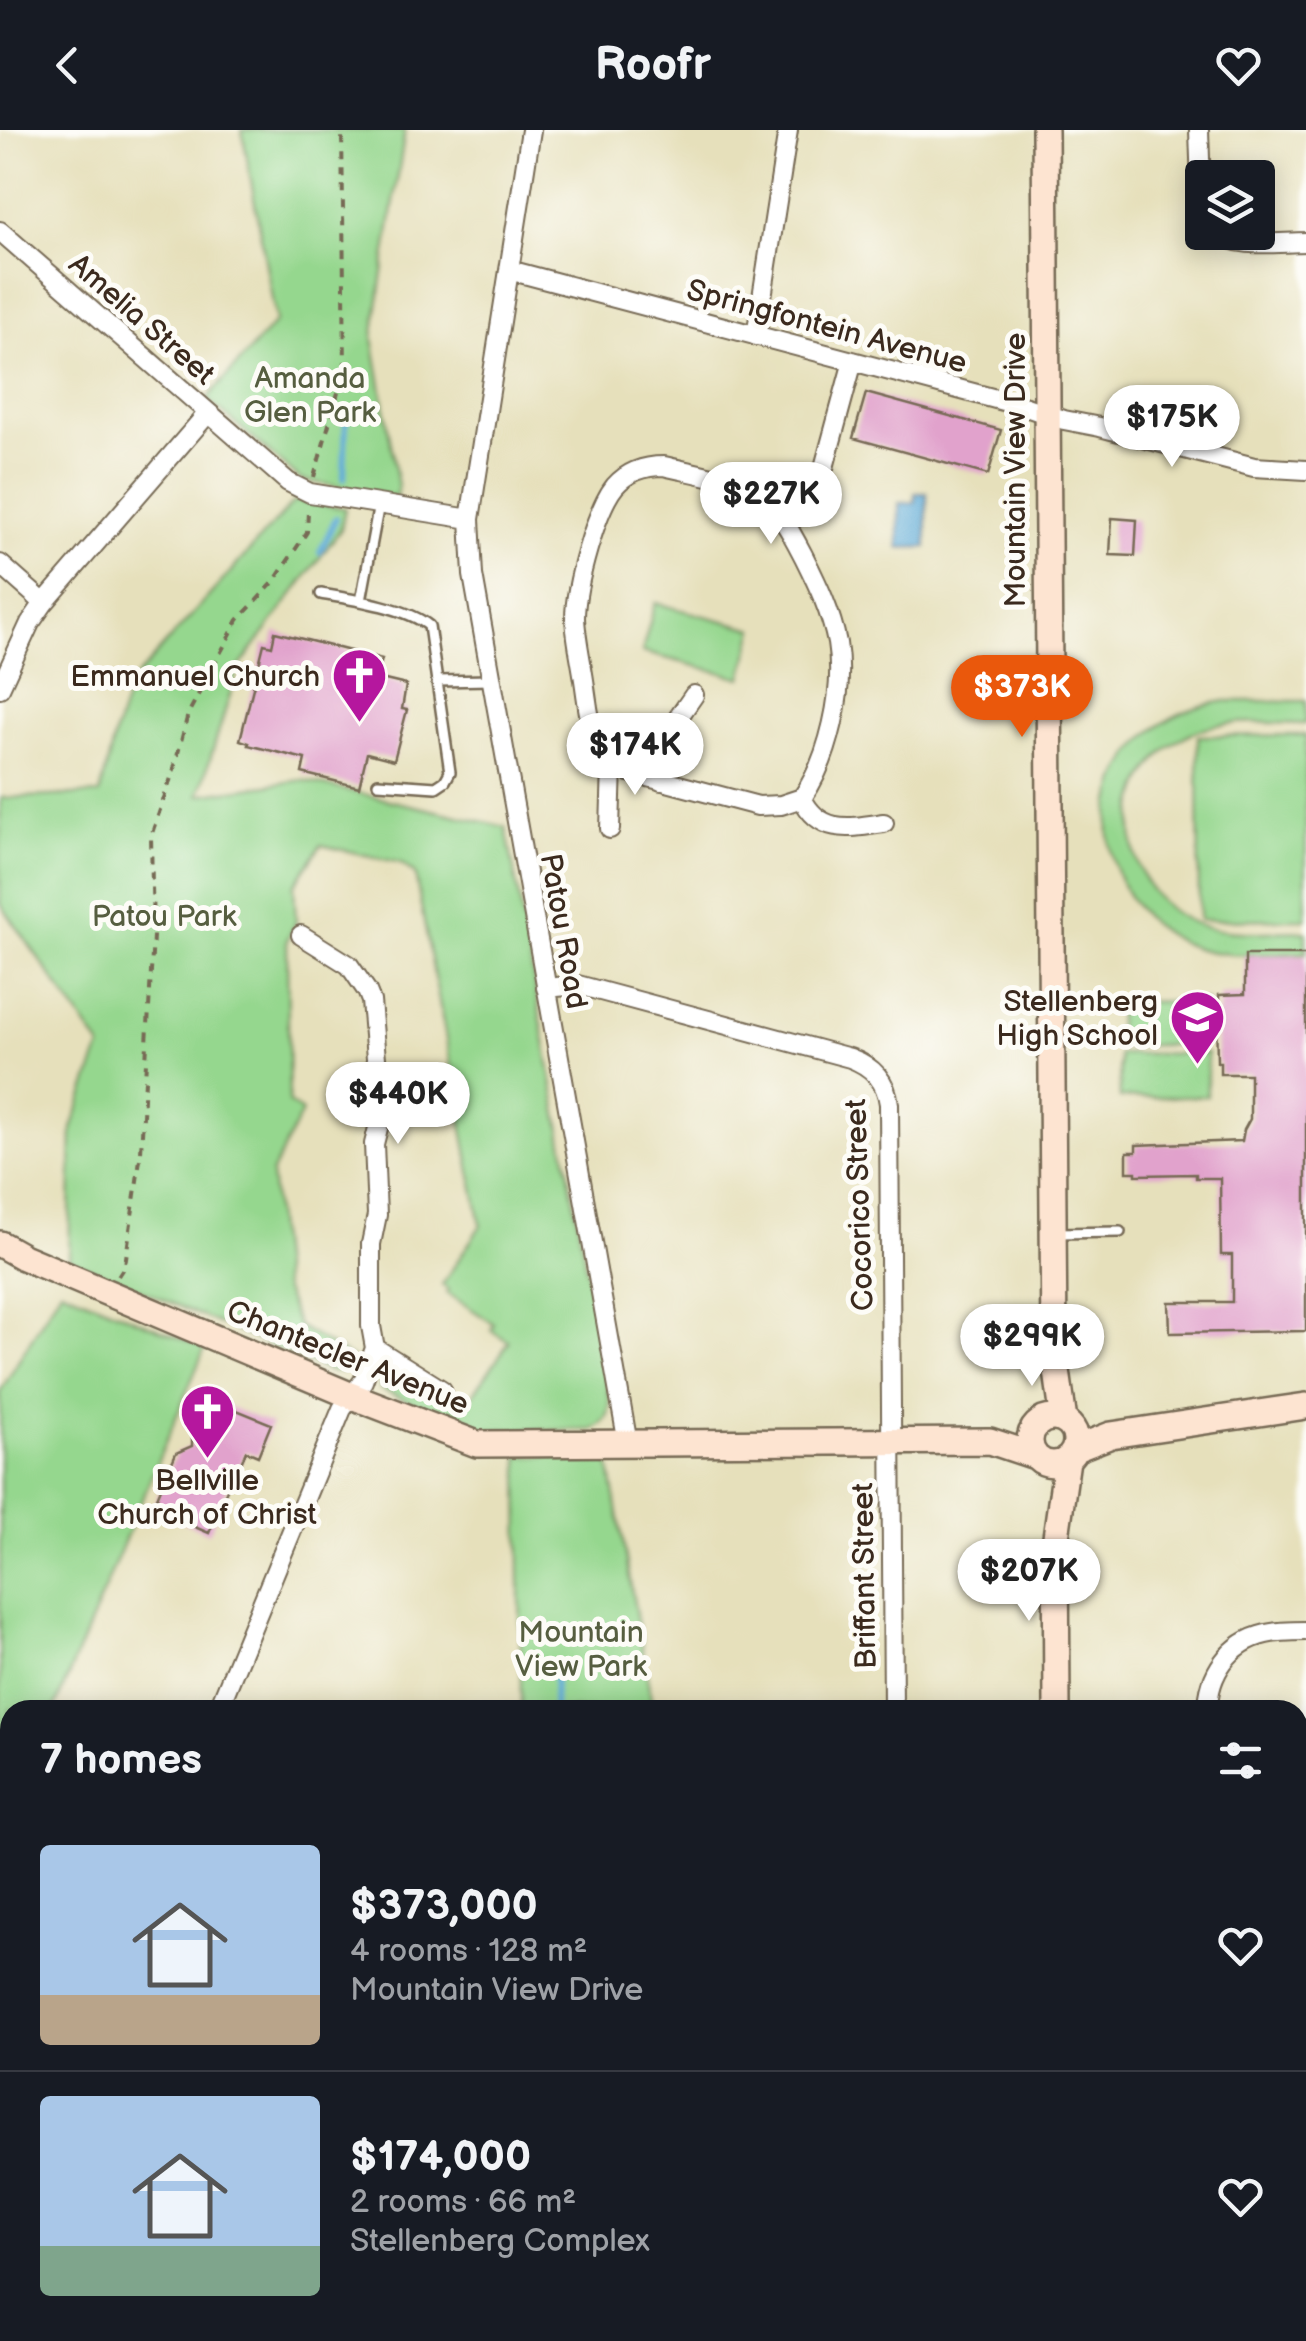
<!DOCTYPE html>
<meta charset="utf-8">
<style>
body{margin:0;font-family:"Balsamiq Sans",sans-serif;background:#20242c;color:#f1f3f6;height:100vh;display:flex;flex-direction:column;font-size:38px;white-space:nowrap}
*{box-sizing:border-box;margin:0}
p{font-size:32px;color:#9ea1a6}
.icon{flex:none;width:55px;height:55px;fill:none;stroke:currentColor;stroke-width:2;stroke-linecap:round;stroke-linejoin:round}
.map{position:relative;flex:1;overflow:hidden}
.sheet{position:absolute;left:0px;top:1570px;width:1308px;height:642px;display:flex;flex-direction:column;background:#171b24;border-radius:30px 30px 0 0;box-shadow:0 5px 25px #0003}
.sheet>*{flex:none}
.fabs{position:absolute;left:1185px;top:30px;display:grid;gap:20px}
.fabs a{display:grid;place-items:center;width:90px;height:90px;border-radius:10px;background:#171b24;box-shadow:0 5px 25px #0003;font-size:50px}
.price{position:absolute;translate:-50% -85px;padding:0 22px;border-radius:35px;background:#fff;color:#222;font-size:32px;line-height:65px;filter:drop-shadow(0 2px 5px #0008)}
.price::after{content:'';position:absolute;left:50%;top:60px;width:30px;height:22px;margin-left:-15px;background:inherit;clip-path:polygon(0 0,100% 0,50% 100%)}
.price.current{background:#ea580c;color:#fff}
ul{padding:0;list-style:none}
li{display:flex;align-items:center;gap:30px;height:250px;padding:0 40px}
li+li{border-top:2px solid #363941}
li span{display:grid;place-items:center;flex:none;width:280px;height:200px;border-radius:10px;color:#555}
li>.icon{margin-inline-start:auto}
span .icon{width:120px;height:120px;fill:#fffc;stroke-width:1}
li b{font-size:42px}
h2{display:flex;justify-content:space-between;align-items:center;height:120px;padding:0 40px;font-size:42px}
header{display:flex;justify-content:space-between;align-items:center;height:130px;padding:0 40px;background:#171b24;font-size:45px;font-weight:700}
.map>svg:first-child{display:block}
</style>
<header><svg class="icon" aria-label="back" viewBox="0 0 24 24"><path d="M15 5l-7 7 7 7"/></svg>Roofr<svg class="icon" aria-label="heart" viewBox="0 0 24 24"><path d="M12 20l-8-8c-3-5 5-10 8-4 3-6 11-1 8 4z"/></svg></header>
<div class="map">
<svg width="1306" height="2211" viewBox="0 0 1306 2211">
<rect width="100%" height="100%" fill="#fdfcf7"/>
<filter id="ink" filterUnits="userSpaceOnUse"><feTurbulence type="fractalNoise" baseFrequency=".01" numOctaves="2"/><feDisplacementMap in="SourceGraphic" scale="20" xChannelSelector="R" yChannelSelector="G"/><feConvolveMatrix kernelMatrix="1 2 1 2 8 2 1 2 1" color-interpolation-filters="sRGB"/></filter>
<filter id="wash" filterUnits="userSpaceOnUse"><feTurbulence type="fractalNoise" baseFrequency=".0048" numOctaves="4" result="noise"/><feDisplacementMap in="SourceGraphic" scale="40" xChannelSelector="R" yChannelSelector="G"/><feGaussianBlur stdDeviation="2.25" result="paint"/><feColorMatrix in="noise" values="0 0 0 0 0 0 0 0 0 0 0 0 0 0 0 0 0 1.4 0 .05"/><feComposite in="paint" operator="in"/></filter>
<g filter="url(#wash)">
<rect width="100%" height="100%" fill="#e6e0bb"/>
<path fill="#95d78e" stroke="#688056" stroke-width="2.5" d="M242,0H405L373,208L398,356L396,367L301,350L207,269L276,191Z
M294,371L345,378L341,399L238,539L199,665L302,650L506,697L610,1271C610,1285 605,1293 592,1300H475L380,1259V1246L384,1245L446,1269L468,1272L509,1212L491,1200L494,1194L447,1163L449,1160L442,1155L481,1095L415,744L401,733L321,715L294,756L296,792L287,810L289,973L302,982L271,1044L283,1158L298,1196L353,1229L341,1242H331L69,1129L72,998L101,917L0,773V668L100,664L115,603L131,553Z
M655,473L755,499L742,548L642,522Z
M1225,571H1306V594C1272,594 1232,588 1199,600C1117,630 1108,748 1185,789C1221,808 1267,801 1306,801V823C1266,824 1222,830 1185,814C1099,777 1081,658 1155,599C1175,583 1199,575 1225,571Z
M1306,605V789L1199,790L1198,606Z
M1206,871V914L1118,916V872Z
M1207,923V966L1120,968L1119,924Z
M61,1159L205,1218L54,1580H10V1688L0,1712V1262Z
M519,1326L608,1327L653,1580H521Z
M766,2203L767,2211H522V2203Z"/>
<path fill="#5eabd7" stroke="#4c6a7a" stroke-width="2.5" d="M915,363H927V417L899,418V373H915Z"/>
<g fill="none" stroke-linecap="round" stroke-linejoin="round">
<path stroke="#5eabd7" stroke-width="6" d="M344,348L346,291
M320,422L336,388
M554,1580L555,1541
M569,2202V2211"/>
</g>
<g id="blocks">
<path fill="#e1a2cc" d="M866,263L1001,300L988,345L853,308Z
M1112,388L1137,390L1135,426L1110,425Z
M275,502L382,529L377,548L406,555L402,579L407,580L394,630L367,623L359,657L302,643L305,629L248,615L249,613L240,610L264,514L272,516Z
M1245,825H1306V1201L1170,1203L1169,1172H1232V1125H1221L1220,1048H1196V1044L1136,1045V1042H1127V1022H1136V1015L1242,1011L1244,1000L1250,989V944H1220V932H1217L1216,884H1219V865L1245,864Z
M200,1265L271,1294L258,1326L246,1321L240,1336L237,1335L209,1403L152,1379L176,1323L192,1316V1291L190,1290Z"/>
</g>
</g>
<g filter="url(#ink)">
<use href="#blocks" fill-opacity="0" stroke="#776a55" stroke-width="2.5"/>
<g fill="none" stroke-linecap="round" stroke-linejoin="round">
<defs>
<path id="lane" d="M321,464C351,469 406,477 429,496L450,642L445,651L436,657L378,653
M361,471L379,374
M438,551L491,550
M1056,1103L1120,1102"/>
<path id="street" d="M531,0L470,389L473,445L628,1314
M1199,0L1202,85
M0,101L288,352L310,363L470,389
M1214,102C1238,119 1277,112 1306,112
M509,140L1026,277L1064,290L1100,297L1254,337L1306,340
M756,206L788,0
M786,393L804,382L816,367L853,231
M0,434L44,473
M0,558L30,493L44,473L208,283
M661,651L678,588L694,565
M802,668L781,675L758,676L618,639C592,625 589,584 585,557C582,534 576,510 575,488C575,457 596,379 615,356C628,341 645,336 664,336C692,343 735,349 759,366C781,381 792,404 804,427C818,455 831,482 837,513C845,561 829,629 802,668C820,705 850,698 884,693
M610,699L612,636
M546,858L578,855L850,928C872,936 886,950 889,974L893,1580
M375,1218L442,1260
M218,1580L342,1279L363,1251L375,1218L371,1196V1114L377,1085L374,1014L381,986L371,871L367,861L349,835L301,805
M1208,1580C1208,1544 1230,1512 1266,1504C1279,1501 1293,1501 1306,1501
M1298,1751H1306
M1298,1995H1306
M0,2108L10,2083
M513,2202V2211
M898,2202V2211"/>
<path id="secondary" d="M1045,0L1054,1219L1064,1291
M0,1114L23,1127L352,1266L477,1314L990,1311L1035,1326
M1030 1311a23 23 0 1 1 46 0a23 23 0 1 1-46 0Z
M1075,1319L1111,1305L1306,1276
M1057,1580L1056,1407L1067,1330
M1066,2202V2211"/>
</defs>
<use href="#lane" stroke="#776a55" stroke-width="14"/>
<use href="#street" stroke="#776a55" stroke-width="22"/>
<use href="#secondary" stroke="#776a55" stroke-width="30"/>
<path stroke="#776a55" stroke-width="4" stroke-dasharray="8 8" stroke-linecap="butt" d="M314,347L345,238L342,0
M118,1146L125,1135L141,1022L153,806L151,706L174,639L188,584L238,490L273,453L307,402L308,381"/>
<use href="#lane" stroke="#fff" stroke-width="9"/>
<use href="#street" stroke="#fff" stroke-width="18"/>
<use href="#secondary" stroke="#fde4d1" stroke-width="25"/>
</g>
</g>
<defs>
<symbol id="church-pin" viewBox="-11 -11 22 30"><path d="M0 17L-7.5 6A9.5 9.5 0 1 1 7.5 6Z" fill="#b5179e" stroke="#fdfcf7"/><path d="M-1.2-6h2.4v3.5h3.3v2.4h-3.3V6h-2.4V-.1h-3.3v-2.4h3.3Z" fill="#fff"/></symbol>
<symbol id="school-pin" viewBox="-11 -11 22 30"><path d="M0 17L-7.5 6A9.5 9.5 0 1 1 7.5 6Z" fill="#b5179e" stroke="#fdfcf7"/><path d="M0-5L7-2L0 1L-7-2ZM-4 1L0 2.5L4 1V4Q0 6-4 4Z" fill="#fff"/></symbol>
</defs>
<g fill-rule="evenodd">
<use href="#church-pin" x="328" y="514" width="63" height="86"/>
<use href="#school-pin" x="1166" y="856" width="63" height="86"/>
<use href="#church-pin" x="176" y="1250" width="63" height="86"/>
</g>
<g text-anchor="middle" stroke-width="10" stroke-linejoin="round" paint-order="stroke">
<g font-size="30" fill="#3b2a1e" stroke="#fdfcf7">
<text transform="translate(142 189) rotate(41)" y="10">Amelia Street</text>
<text transform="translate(827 196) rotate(15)" y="10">Springfontein Avenue</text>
<text transform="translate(1015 340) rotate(-90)" y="10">Mountain View Drive</text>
<text transform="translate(564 801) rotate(80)" y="10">Patou Road</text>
<text transform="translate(859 1075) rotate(-92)" y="10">Cocorico Street</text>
<text transform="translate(348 1227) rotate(22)" y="10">Chantecler Avenue</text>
<text transform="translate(864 1446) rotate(-91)" y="10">Briffant Street</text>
</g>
<g font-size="30" fill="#565e40" stroke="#fdfcf7">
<text x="310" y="258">Amanda<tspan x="310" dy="34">Glen Park</tspan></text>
<text x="164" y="796">Patou Park</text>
<text x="581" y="1512">Mountain<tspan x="581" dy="34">View Park</tspan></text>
</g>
<g font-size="30" fill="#3b2a1e" stroke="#fdfcf7" text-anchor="end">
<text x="320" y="556">Emmanuel Church</text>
<text x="1158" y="881">Stellenberg<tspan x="1158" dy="34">High School</tspan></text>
<text x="207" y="1360" text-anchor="middle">Bellville<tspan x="207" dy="34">Church of Christ</tspan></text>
</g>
</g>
</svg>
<div class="fabs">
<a><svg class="icon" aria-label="layers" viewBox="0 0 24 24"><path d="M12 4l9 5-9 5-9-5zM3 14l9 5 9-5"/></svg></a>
</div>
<b class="price" style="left:1172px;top:340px">$175K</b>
<b class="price" style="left:771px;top:417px">$227K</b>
<b class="price current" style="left:1022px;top:610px">$373K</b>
<b class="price" style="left:635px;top:668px">$174K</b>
<b class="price" style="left:398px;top:1017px">$440K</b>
<b class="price" style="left:1032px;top:1259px">$299K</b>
<b class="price" style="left:1029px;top:1494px">$207K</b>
<section class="sheet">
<h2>7 homes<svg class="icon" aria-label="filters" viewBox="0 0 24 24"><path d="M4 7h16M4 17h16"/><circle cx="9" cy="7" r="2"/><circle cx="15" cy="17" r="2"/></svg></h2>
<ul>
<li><span style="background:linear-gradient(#a9c7e8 75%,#b9a48a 0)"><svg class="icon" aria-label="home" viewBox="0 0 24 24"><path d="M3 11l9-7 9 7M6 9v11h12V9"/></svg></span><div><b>$373,000</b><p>4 rooms · 128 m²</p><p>Mountain View Drive</p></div><svg class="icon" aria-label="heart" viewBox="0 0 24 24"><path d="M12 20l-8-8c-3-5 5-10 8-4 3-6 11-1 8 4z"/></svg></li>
<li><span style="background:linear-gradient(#a9c7e8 75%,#7fa58c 0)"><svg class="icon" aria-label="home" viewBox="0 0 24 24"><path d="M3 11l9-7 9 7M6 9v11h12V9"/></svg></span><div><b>$174,000</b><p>2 rooms · 66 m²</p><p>Stellenberg Complex</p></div><svg class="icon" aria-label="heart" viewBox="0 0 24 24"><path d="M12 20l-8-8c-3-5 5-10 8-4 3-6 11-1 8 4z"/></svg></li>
</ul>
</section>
</div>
